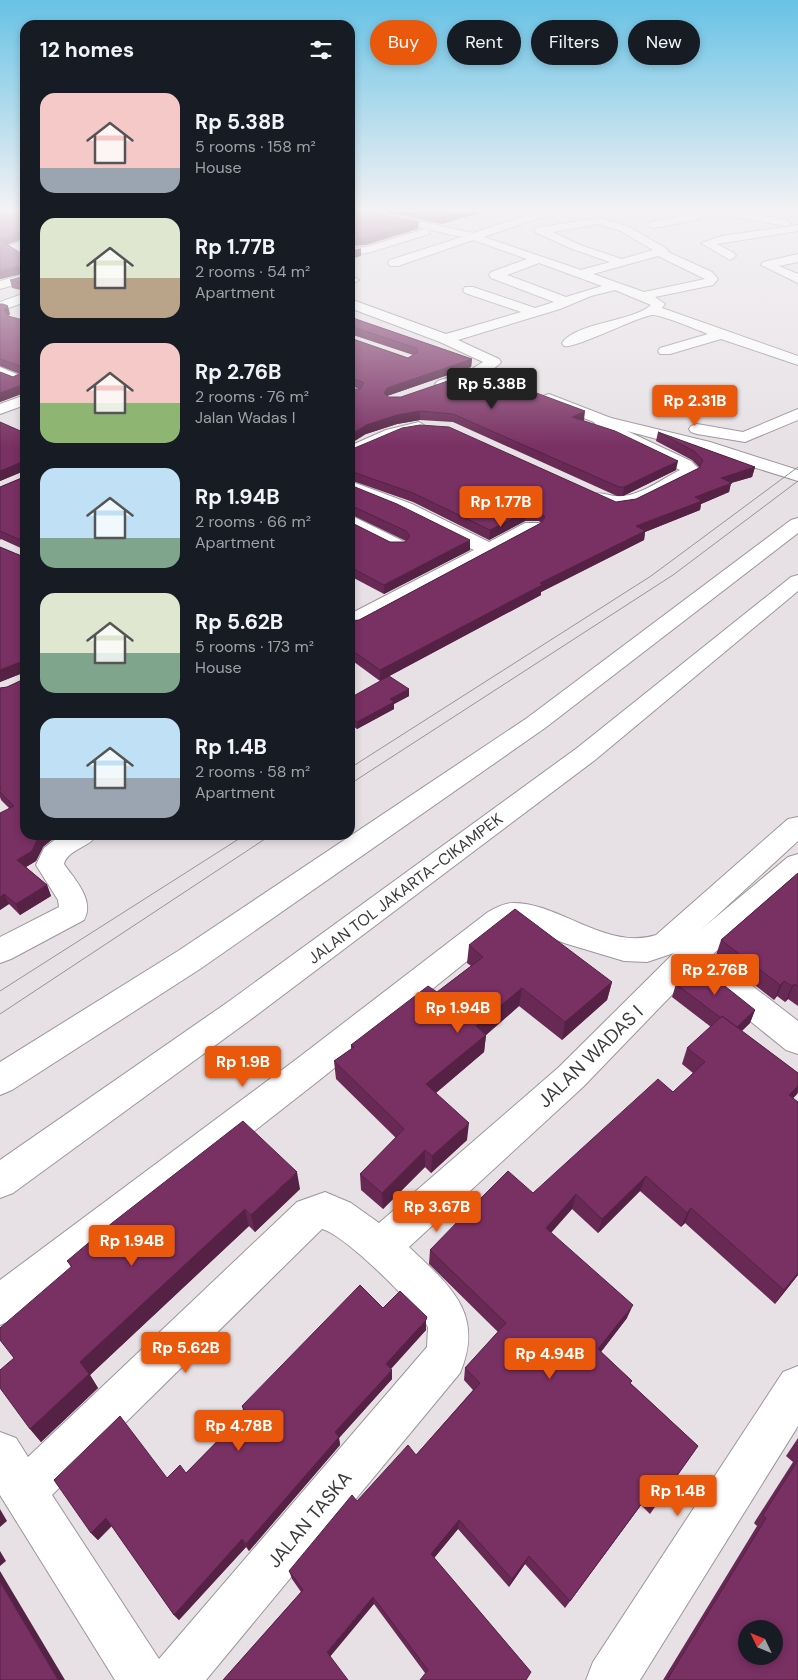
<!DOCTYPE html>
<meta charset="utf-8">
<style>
body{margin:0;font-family:"DM Sans",sans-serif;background:#242831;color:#f1f3f6;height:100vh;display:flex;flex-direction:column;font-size:19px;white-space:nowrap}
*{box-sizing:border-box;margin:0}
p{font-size:16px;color:#9ea1a6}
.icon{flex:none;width:28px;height:28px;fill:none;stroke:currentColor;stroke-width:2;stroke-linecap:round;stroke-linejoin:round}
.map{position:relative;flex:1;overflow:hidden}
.panel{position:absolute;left:20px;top:20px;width:335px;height:820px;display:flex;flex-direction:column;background:#171b24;border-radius:15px;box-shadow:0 2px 8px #0003}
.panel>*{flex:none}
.guide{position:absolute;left:370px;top:20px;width:352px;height:45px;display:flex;gap:10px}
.needle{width:32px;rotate:313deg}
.controls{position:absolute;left:738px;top:1620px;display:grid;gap:10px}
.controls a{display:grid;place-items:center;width:45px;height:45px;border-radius:50%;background:#171b24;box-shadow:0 2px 8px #0003;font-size:25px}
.price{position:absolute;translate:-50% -42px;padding:0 11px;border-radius:5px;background:#ea580c;color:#fff;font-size:16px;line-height:32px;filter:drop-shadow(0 1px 2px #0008)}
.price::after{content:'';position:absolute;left:50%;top:30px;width:15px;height:11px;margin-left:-8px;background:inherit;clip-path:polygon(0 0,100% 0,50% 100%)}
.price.on{background:#222;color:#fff}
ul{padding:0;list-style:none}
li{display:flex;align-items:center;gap:15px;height:125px;padding:0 20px}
li span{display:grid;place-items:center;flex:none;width:140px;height:100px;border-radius:15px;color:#555}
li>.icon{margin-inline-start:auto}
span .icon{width:60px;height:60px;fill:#fffc;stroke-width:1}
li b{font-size:21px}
h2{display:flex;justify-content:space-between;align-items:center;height:60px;padding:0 20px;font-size:21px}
.tag{padding:0 18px;border-radius:22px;background:#171b24;box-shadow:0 2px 8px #0003;font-size:18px;line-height:45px}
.tag.on{background:#ea580c;color:#fff}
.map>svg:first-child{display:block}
</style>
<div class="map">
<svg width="798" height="1680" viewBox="0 0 798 1680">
<rect width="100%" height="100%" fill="#e7e1e6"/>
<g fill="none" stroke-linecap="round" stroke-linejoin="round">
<defs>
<path id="minor" d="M360,212H378L473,233L537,212H552L551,214L484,237L581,270L610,262L572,249L535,232V228L600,218L629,227L667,249L668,252L712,272L718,279L713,285L655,297L665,304L662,308L798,356V365L721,339L670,354H660L658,351L660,348L708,334C698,330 660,314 652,315C634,318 575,349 564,346L562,343C577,322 632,322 651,305L615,290L591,296L560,309L458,340L499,359L501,362C493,373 451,390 438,387L435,384L438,381L472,369L483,362L440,342L350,308V299L446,334L521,312L465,293L463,290L465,287H473L535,308L554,302L491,278L489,275L491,272L527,259L473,240L398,266H390L388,263L390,260L462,237L365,215ZM599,224L621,231L653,250L622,259L580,245L553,232ZM658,256L705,279L644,292L593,274ZM539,263L602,286L566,297L507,275Z
M698,212H712L696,220L653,228L648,225L649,223Z
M723,212H743L786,220L791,223L786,226L728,215Z
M798,225V231L717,244L734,253L736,256L730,260L701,243L722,236Z
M425,229L429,230V234L371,252L350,256V248L366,247Z
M25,240V247L19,249L25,251V260L3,248Z
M798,254V262L779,266L798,274V283L761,265L763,262Z
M25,274V282L0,289V281Z
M353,276L359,280L350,285V277Z
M25,293V302L0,311V302Z
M0,367L21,376L24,379L16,384L0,377Z
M549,394L611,418L710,442L798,470V481L698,450L627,431L691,461L699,469L695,476C668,490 636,515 603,505C598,504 593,503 590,498L593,494C603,491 612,498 623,496C643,494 662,479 680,470L600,431L594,422L543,402L541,399L543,396Z
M25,395V405L0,414V404Z
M798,409V420L745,442L697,434L691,432L689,429L691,426L697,424L743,432Z
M419,422L427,427L425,430L389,441L350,458V446L352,445L386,430Z
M350,481L412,504L489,542L525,523H539L542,527L539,531L358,628L350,630V614L474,550L398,512L350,492Z
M350,515L405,542L408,546L405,550H391L350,529Z
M61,835H97C90,847 67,850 64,864C75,880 95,900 84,920L11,959L0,963V937L59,907L58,900L36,865L44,848Z
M798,854V880L712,955L798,1021V1054L786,1050L692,974L583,1087L409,1247C450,1286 485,1313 460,1373L206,1680H115L0,1495V1432L16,1438L28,1457L297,1202L325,1192L351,1203L379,1223L559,1067L680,947L788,857ZM322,1229C345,1235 416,1305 428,1327L427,1347L159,1659L52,1495Z
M798,1366V1426L640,1680H586L593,1662L783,1372Z"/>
<path id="tertiary" d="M798,817V841L677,952L647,962L624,961L564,943L524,926L514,925L508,928L322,1078L14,1319L0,1325V1280L298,1058L488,912C495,908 504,903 513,903C558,902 607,951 656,935L788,819Z"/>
<path id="motorway" d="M798,518V533L545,728L200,969L12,1090L0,1095V1062L178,951L527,718L791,520Z
M798,575V591L595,760L250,1020L13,1193L0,1198V1160L228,1002L577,748L791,577Z"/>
</defs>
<use href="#minor" stroke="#9b969b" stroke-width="2"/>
<use href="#tertiary" stroke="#9b969b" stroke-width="2"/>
<use href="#motorway" stroke="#9b969b" stroke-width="2"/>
<use href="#minor" fill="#fff" fill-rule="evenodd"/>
<use href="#tertiary" fill="#fff" fill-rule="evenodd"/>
<use href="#motorway" fill="#fff" fill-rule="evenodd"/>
<path stroke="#979396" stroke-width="1" d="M350,768L651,576L798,467
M350,784L673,575L798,481
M0,991L245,835
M0,1014L271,835"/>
</g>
<path fill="#682955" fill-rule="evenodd" d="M25,212V291L12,288L10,280L25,276V273L0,279V214ZM24,238V255L7,245Z
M385,212H482L442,224Z
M0,304L10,314L8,316L23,320L25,316V394L24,393L0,402V372L13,377L20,374L0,366Z
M350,317L472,359L471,367L387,396L388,397L584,420H583L676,470L623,496H617L453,422L420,420L397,424L366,434L359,389L350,385V338L408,358L413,355L350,334Z
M0,422L25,433V835L43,847L36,861L26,867L47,885L51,896L20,915L9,904L0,910L9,808L1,800L0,797V688L7,687L22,680L23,673L0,682V547L24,557L23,549L1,539L0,540V487L24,477V471L0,481Z
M658,432L755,467L752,477L731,483L729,492L701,504L700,510L645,532L644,540L541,592V595L380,681L350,659V621L359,620L541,523L539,521H525L489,540L413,502L350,480V450L616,502L636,499L699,468V467L692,460L656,441Z
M350,485L470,550L384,594L350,576V522L390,542H405L406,541L350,514Z
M409,689V696L394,704V709L357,729L350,724V698Z
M798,873V1006L788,999L785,1002L777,996L774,1000L716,955L721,940Z
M469,945L612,982L607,1000L562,1040L519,1006L486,1035L484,1052L436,1093L467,1140L431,1173L425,1167L383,1209L361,1190L360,1174L396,1138L336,1079L334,1061L351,1049V1045L437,992L471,966L467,963Z
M676,984L755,1010L750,1023L742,1031L798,1073V1093L793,1098L798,1275L775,1304L685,1223L681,1227L640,1191L598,1233L572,1209L551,1233L627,1318L601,1352L632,1381L630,1383L698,1446L650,1514L641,1505L565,1608L525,1564L509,1587L458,1529L434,1558L531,1672L425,1673L374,1604L223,1680L301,1592L292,1579L289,1571L357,1501L416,1455L473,1390L464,1380L465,1368L498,1332L429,1264L430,1250L533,1193L673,1092L693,1073L682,1064L687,1048L711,1027L672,997Z
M300,1189L255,1232L249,1226L90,1375L98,1388L41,1442L30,1429L14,1358L71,1267L67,1261Z
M383,1308L426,1330L391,1369L392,1370V1379L339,1438L340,1445L249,1551L246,1547L179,1620L174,1615L112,1526L98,1540L91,1533L167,1478L186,1473L244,1414L242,1406Z
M798,1438V1680H663L757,1526L754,1523L793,1462L786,1456Z"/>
<path fill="#552245" d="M461,212H482L442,224V218Z
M419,222L418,229L366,245L350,246V239Z
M23,231L24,238L1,247L0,240Z
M361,249V256L350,259V252Z
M24,265L25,273L0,279V271Z
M8,306L10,314L6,318L4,310Z
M472,359L471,367L387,396L384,393L387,388Z
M22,385L24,393L0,402V393Z
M420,411V420L397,424L366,434L350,444V435L366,425L397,415Z
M585,411L584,420L571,425L572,417Z
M678,461L676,470L623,496L624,487Z
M22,462L24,471L0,481V471Z
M755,467L752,477L731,483L729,492L701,504L700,510L645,532L644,540L541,592V595L380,681V670L540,583L636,526L695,497L721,478Z
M526,512L525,521L489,540L490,530Z
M25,525V539L21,531Z
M470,540V550L384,594V585Z
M23,661L25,672L0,682V670Z
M409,689V696L394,704V709L357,729V722L390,699Z
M40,835H58L43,847L36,861L21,870L17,860Z
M47,885L51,896L20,915L16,904Z
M4,894L9,904L0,910V897Z
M784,981L777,996L774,1000L780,985Z
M612,982L607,1000L562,1040L565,1022Z
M794,984L788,999L785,1002L792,986Z
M522,988L519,1006L486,1035L484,1052L425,1102L426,1084L476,1026Z
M755,1010L750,1023L731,1041L736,1028Z
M798,1086L797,1094L781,1111L789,1095Z
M469,1123L467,1140L431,1173L432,1156Z
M425,1150V1167L383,1209L382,1193Z
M297,1172L300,1189L255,1232L251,1215Z
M646,1176L640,1191L598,1233L602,1219Z
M576,1194L572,1209L542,1242L546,1228Z
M691,1208L685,1223L681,1227L687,1213Z
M245,1209L249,1226L90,1375L98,1388L41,1442L30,1429L80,1362Z
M798,1273V1275L775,1304L784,1290Z
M633,1305L627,1318L593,1362L598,1349Z
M426,1320V1330L386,1374V1364Z
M392,1370V1379L339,1438L340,1445L249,1551L246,1544L335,1432Z
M648,1495L641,1505L565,1608L570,1601Z
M0,1509L7,1521L0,1527Z
M106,1518L112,1525L98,1540L91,1533Z
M459,1520L458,1529L430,1563L431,1554Z
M242,1539L246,1547L179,1620L174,1615Z
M0,1551L6,1561L0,1566Z
M529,1556L525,1564L509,1587L512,1579Z
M0,1571L65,1680H58L0,1582Z
M373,1597L374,1604L329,1658L327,1652Z"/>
<path fill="#793063" stroke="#552245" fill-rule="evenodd" d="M15,212H25V233L23,231L0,240V214Z
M350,212H371L419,222L366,238L350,239Z
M415,212H461L442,218Z
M25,237V284L10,280L25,276L24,265L0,271V240L24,255Z
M361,249L350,252V250Z
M0,304H3L8,306L4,310L8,316L23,320L25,316V387L22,385L0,393V372L13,377L23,372L20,366L0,359Z
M350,317L472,359L387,388L384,393L388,397H401L477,371L585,411L572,417L615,431L678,461L624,487H619L453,414L420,411L397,415L366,425L350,435V389H360L364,383L350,377V338L408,358L418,352L416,348L350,326Z
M0,422L25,433V525L21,531L25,534V835H40L39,836L32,851L17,860L47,885L16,904L4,894L0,897V813L14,806L0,792V788H1L0,787V688L7,687L22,680L23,661L0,670V547L24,557L23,541L0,531V487L24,477V464L22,462L0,471Z
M420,425L449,427L616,502L636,499L699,468L703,460L694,451L658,432L755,467L721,478L732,483L695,497L702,501L636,526L645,531L540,583L542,585L380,670L350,649V621L359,620L541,523L545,517L540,512H526L490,530L413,493L350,471V450L402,428Z
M350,485L397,504L470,540L384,585L350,567V522L390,542H405L410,536L406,531L350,505Z
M389,676L409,689L390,699L394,702L357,722L350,717V698Z
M798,873V986L794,984L792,986L784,981L780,985L721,940Z
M515,909L612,982L565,1022L522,988L476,1026L486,1035L426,1084L469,1123L432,1156L425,1150L382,1193L360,1174L404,1129L334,1061L354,1047L351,1045L428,986L437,992L483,957L469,945Z
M696,963L755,1010L737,1027L722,1016L721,1018L676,984Z
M722,1016L798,1073V1086L789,1095L798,1102V1273L784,1290L691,1208L687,1213L646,1176L602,1219L576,1194L546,1228L633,1305L598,1349L632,1381L630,1383L698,1446L657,1504L648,1495L570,1601L529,1556L512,1579L459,1520L431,1554L531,1672L526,1680H420L428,1670L373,1597L327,1652L348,1680H223L303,1590L289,1571L352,1495L357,1501L408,1445L416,1455L480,1383L465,1368L506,1323L430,1250L464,1215L508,1171L533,1193L658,1079L673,1092L705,1062L687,1048Z
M243,1121L297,1172L251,1215L245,1209L80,1362L89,1374L30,1429L0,1388V1370L14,1358L0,1340V1328L72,1266L67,1261L112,1223Z
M360,1285L383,1308L400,1291L427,1317L426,1320L386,1364L392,1370L335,1432L339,1437L246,1544L242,1539L174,1615L106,1518L91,1533L54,1480L120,1416L167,1478L180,1465L186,1473L246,1412L242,1406Z
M798,1460V1680H667L766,1518L763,1515ZM746,1629H774V1656H746Z
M0,1582L58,1680H0Z"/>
<linearGradient id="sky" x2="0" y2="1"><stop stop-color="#67c2e5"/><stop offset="0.47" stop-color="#f4f2f4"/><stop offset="1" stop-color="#f4f2f4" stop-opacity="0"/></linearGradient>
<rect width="798" height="447" fill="url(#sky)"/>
<g text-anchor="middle" stroke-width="5" stroke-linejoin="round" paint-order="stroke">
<g font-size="16" fill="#3d3a3c" stroke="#fff">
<text transform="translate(405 888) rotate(-37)" y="6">JALAN TOL JAKARTA–CIKAMPEK</text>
</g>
<g font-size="19" fill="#3d3a3c" stroke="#fff">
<text transform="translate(590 1056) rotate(-44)" y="7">JALAN WADAS I</text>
<text transform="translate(309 1519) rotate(-50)" y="7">JALAN TASKA</text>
</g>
</g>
</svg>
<div class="controls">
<a><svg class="needle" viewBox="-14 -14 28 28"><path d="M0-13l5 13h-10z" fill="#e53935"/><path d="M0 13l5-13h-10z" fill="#9ea1a6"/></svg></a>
</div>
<b class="price on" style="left:492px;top:410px">Rp 5.38B</b>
<b class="price" style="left:695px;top:427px">Rp 2.31B</b>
<b class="price" style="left:501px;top:528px">Rp 1.77B</b>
<b class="price" style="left:715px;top:996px">Rp 2.76B</b>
<b class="price" style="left:458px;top:1034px">Rp 1.94B</b>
<b class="price" style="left:243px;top:1088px">Rp 1.9B</b>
<b class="price" style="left:437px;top:1233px">Rp 3.67B</b>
<b class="price" style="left:132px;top:1267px">Rp 1.94B</b>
<b class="price" style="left:186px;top:1374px">Rp 5.62B</b>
<b class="price" style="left:550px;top:1380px">Rp 4.94B</b>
<b class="price" style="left:239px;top:1452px">Rp 4.78B</b>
<b class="price" style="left:678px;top:1517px">Rp 1.4B</b>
<div class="guide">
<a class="tag on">Buy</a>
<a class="tag">Rent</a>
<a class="tag">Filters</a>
<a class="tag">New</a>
</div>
<section class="panel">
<h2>12 homes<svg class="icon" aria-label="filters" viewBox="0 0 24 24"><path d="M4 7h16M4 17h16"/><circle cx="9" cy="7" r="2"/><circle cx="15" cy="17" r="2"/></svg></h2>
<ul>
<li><span style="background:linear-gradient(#f6c9c9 75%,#9aa5b1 0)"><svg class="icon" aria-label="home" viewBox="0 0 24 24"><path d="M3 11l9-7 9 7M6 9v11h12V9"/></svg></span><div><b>Rp 5.38B</b><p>5 rooms · 158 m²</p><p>House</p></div></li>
<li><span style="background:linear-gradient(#dfe7d0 60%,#b9a48a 0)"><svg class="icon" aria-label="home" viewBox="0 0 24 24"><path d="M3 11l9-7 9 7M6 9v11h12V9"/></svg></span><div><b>Rp 1.77B</b><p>2 rooms · 54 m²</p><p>Apartment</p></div></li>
<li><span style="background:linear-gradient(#f6c9c9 60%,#8fb573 0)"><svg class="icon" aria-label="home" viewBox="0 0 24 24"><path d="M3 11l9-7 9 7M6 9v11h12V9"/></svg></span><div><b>Rp 2.76B</b><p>2 rooms · 76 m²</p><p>Jalan Wadas I</p></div></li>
<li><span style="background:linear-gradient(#bfe0f5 70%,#7fa58c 0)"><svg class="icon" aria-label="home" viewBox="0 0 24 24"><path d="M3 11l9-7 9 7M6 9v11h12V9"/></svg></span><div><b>Rp 1.94B</b><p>2 rooms · 66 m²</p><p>Apartment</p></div></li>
<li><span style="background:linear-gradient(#dfe7d0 60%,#7fa58c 0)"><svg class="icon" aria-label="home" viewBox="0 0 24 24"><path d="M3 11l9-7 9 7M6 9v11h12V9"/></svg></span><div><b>Rp 5.62B</b><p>5 rooms · 173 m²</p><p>House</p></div></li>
<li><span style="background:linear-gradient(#bfe0f5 60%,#9aa5b1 0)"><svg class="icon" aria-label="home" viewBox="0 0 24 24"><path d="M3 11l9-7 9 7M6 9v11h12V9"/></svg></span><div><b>Rp 1.4B</b><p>2 rooms · 58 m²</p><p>Apartment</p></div></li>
</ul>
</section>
</div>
